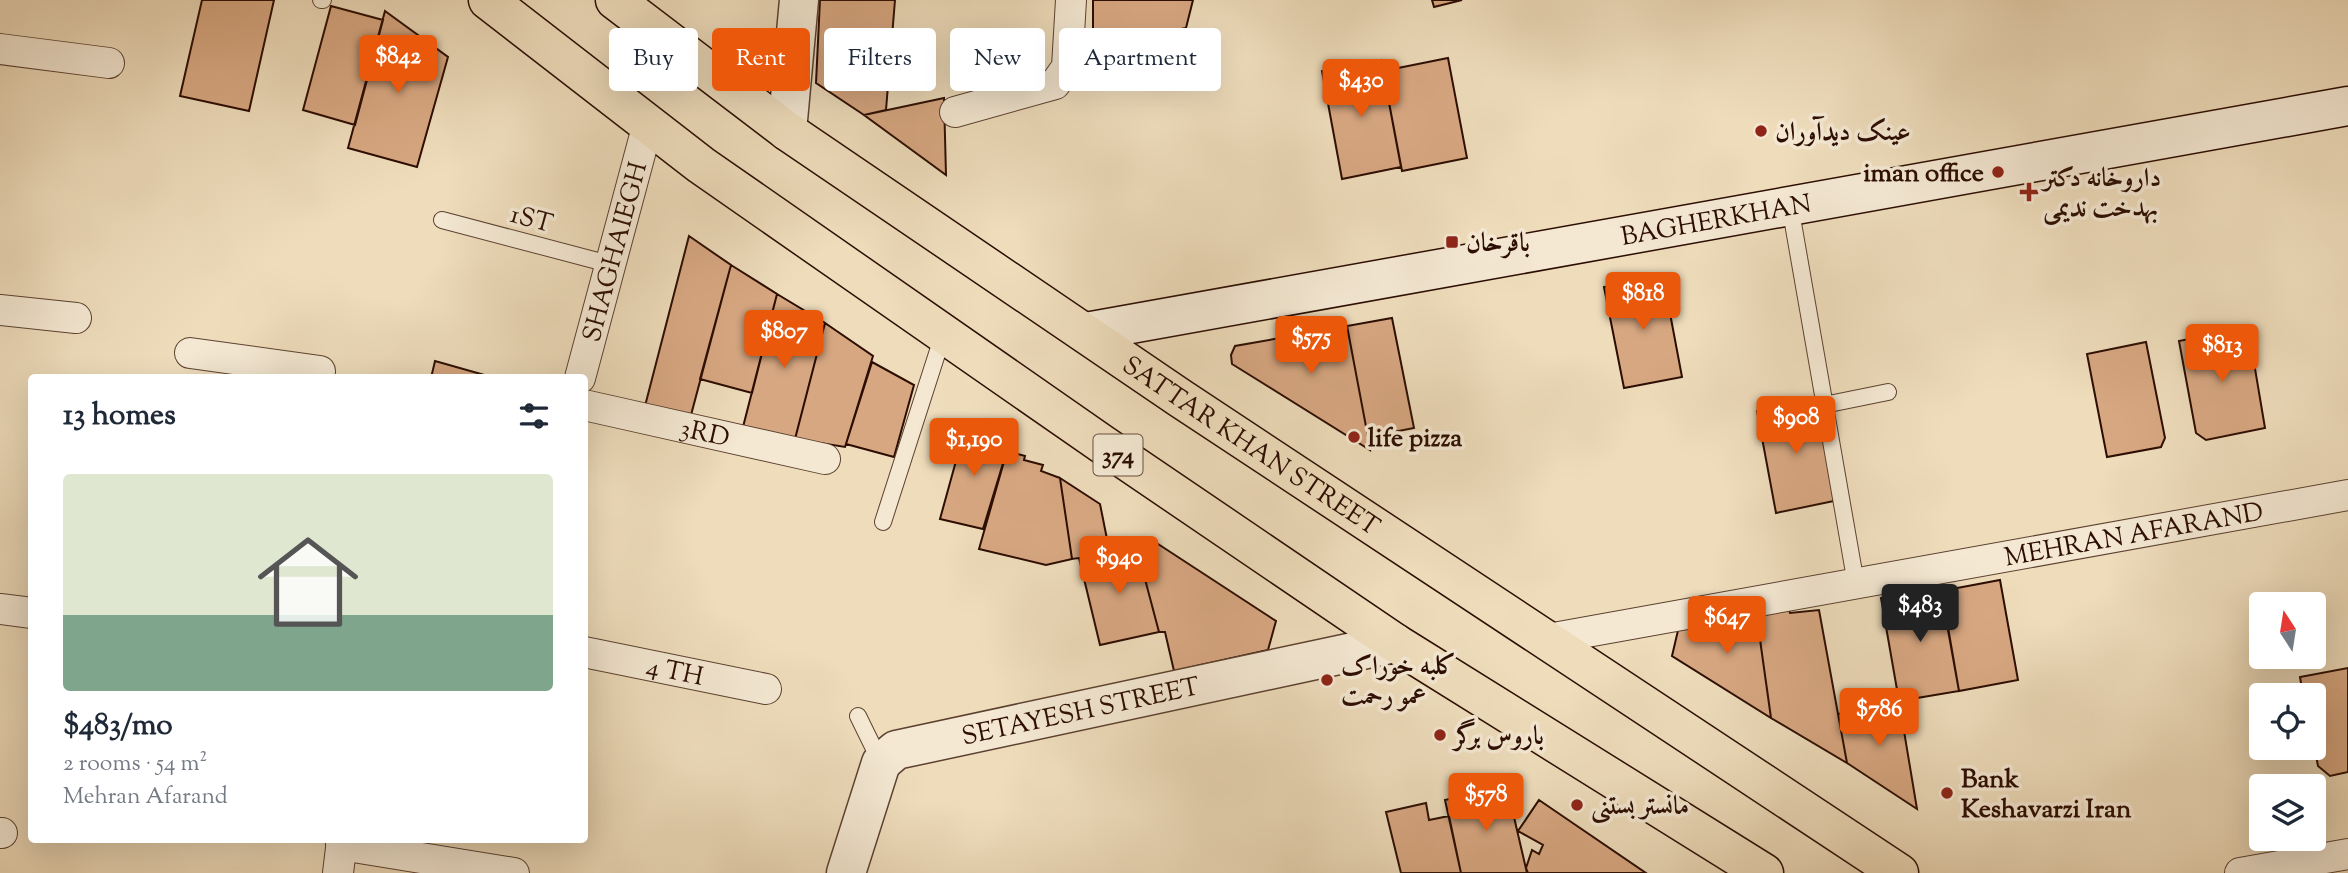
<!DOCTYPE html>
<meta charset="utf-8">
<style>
body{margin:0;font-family:"Sorts Mill Goudy",Amiri,serif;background:#f6f6f7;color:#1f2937;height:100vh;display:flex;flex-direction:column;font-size:26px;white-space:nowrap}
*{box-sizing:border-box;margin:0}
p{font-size:23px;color:#747a83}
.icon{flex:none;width:38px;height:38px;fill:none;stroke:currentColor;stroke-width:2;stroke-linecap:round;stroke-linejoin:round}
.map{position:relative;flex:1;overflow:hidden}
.panel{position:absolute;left:28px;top:374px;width:560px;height:469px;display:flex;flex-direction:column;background:#fff;border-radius:7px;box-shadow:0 7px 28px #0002}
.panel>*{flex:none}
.banner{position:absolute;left:609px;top:28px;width:665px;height:63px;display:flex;gap:14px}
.needle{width:46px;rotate:348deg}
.controls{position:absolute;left:2249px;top:592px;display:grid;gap:14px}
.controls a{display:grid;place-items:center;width:77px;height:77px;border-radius:7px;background:#fff;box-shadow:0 7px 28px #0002;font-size:35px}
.price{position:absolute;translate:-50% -60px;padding:0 16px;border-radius:7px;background:#ea580c;color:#fff;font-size:23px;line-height:46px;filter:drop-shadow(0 2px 4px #0008)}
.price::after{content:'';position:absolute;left:50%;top:42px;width:21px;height:16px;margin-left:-10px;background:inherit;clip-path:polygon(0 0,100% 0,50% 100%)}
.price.current{background:#222;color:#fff}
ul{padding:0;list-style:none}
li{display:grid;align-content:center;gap:14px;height:371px;padding:0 35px}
li span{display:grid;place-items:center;height:217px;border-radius:7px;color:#555}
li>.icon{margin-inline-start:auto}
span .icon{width:126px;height:126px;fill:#fffc;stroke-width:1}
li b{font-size:30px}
h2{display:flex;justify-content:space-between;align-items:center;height:84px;padding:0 35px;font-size:30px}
.pill{padding:0 24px;border-radius:7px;background:#fff;box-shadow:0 7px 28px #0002;font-size:24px;line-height:63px}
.pill.current{background:#ea580c;color:#fff}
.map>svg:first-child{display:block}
</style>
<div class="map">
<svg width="2348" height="873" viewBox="0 0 2348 873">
<rect width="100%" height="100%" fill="#eedcbb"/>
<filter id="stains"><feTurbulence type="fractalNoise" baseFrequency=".00286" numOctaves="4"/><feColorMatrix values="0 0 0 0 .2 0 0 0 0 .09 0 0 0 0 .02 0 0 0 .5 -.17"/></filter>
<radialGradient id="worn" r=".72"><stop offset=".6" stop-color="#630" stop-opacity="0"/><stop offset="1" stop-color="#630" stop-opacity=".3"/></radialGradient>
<path fill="#d7a781" stroke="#2c0d02" stroke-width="2" d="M202,0H274L249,111L180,96Z
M820,0H895L886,110L864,115L816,83Z
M1093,0H1193L1186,28L1093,46Z
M1432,0H1462L1434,7Z
M331,6L383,20L355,125L303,110Z
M385,11L448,57L417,167L348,148Z
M1448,58L1467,158L1402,171L1383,71Z
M1381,60L1401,167L1342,179L1322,71Z
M944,98L946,175L864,115Z
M689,236L731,265L691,415L645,406Z
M731,265L777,294L752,393L700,379Z
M1663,276L1682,377L1624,388L1604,287Z
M777,294L825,323L795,439L743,427Z
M1392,318L1414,428L1368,437L1347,326Z
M825,323L873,356L845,447L795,439Z
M1347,326L1368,437L1370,450L1232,364L1231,355L1235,346Z
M2248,327L2265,428L2206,440L2196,433L2179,341Z
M2146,342L2165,438L2161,447L2107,457L2087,354Z
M435,361L495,378H431Z
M872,362L914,385L894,457L846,444Z
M1817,399L1834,501L1776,513L1757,411Z
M967,421L985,427L983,434L998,439L997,444L1008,447L983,529L940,519Z
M1007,451L1025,456L1024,460L1043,465L1041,471L1060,478L1072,559L1046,565L979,549Z
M1060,478L1100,504L1110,554L1072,559Z
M1155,542L1276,621L1268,650L1174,671L1165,632H1159L1137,549H1154Z
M1137,549L1159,632L1100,645L1079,558Z
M2000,580L2018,680L1959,691L1941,591Z
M1941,587L1959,691L1899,701L1881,598Z
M1788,606L1790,613L1819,610L1847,763L1771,718L1756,611Z
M1756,611L1771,718L1672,656L1679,626Z
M2348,668V772L2330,776L2318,766L2314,745V695H2303L2300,677Z
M1899,701L1917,809L1847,763L1838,714Z
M1507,787L1527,873H1461L1445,800Z
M1539,800L1646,873H1528L1526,868L1532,850L1539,854L1543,845L1518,831Z
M1426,803L1429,820L1449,816L1461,873H1401L1386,812Z"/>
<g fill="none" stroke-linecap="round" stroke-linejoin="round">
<defs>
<path id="service" d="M321,0H323
M1790,206L1856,584
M442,220L609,264
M1824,405L1888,392
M883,522L943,335
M858,716L881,763"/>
<g id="minor">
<path d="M0,49L109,63"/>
<path d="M955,112L1055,84L1067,67L1071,0"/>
<path d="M0,310L76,318"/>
<path d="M190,353L320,371"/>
<path id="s1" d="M580,378L648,124"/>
<path id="s2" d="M584,405L825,459"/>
<path d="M0,609L32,613"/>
<path id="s3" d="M1548,639L2348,495"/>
<path id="s4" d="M584,652L766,689"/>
<path d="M0,833H2"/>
<path d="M341,845L514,873"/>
<path d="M338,873L342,840"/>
<path d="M2240,873L2348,854"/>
</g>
<g id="tertiary">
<path d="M787,131L799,0"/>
<path id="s5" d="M846,873L881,763L896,750L1395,643"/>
</g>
<g id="secondary">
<path id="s6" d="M1086,332L2348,106"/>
</g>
<g id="primary">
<path d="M488,0L701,165L1102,444L1395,643L1764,873"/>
<path id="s7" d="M615,0L787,131L1180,398L1899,873"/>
</g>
</defs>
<use href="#service" stroke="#5c4130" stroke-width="18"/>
<use href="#minor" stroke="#5c4130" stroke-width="32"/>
<use href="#tertiary" stroke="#5c4130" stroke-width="41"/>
<use href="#secondary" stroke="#2c0d02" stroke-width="41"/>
<use href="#primary" stroke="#2c0d02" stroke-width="41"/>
<use href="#service" stroke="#f4e8d3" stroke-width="16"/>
<use href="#minor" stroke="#f4e8d3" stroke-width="30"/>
<use href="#tertiary" stroke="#f4e8d3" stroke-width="38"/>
<use href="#secondary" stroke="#f4e8d3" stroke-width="38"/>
<use href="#primary" stroke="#eedcbb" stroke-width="38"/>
</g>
<g fill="#8f2418" stroke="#f4e8d3" stroke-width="2.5">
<circle cx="1761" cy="131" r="7"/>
<circle cx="1998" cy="172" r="7"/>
<path d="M2025.5 181.5h7v7h7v7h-7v7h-7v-7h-7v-7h7z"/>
<rect x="1445" y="235" width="14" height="14" rx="3.5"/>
<circle cx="1354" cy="437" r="7"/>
<circle cx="1327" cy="680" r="7"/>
<circle cx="1440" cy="735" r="7"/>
<circle cx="1947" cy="793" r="7"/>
<circle cx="1577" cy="805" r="7"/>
</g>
<g text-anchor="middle" stroke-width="7" stroke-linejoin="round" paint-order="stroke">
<rect fill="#f4e8d3" stroke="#684f41" stroke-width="2" x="1093.5" y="434.5" width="49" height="41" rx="5"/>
<g font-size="24" font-weight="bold" fill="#2c0d02">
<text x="1118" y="463">374</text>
</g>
<g font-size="26" font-weight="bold" fill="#2c0d02" stroke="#f4e8d3" text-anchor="start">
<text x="1775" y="140">عینک دیدآوران</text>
<text x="1984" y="181" text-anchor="end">iman office</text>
<text x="2043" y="186">داروخانه دکتر<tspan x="2043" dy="30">بهدخت ندیمی</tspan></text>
<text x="1466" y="251">باقرخان</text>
<text x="1368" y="446">life pizza</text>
<text x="1341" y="674">کلبه خوراک<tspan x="1341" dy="30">عمو رحمت</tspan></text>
<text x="1454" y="744">باروس برگر</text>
<text x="1961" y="787">Bank<tspan x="1961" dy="30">Keshavarzi Iran</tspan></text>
<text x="1591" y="814">مانستر بستنی</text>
</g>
<g font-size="26" fill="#2c0d02" stroke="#f4e8d3">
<text transform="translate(532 218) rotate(15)" y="9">1ST</text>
<text dy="9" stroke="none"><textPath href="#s6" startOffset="640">BAGHERKHAN</textPath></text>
<text dy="9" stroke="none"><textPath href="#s1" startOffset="131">SHAGHAIEGH</textPath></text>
<text dy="9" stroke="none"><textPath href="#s2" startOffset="124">3RD</textPath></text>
<text dy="9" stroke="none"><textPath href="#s7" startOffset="777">SATTAR KHAN STREET</textPath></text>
<text dy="9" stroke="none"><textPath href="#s3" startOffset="595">MEHRAN AFARAND</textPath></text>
<text dy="9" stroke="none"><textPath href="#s4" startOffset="93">4 TH</textPath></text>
<text dy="9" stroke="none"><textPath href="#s5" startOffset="324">SETAYESH STREET</textPath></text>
</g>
</g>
<rect width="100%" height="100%" filter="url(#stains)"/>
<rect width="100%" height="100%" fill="url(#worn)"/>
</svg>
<div class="controls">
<a><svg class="needle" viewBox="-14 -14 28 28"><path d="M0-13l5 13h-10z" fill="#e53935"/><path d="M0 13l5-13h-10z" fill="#747a83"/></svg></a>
<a><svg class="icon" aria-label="locate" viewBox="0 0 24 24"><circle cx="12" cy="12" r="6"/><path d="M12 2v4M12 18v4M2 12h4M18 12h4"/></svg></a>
<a><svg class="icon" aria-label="layers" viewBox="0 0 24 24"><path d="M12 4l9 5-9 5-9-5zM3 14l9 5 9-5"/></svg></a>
</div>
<b class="price" style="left:398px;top:95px">$842</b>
<b class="price" style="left:1361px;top:119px">$430</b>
<b class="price" style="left:1643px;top:332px">$818</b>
<b class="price" style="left:784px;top:370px">$807</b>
<b class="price" style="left:1311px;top:376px">$575</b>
<b class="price" style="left:2222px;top:384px">$813</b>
<b class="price" style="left:1796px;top:456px">$908</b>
<b class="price" style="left:974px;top:478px">$1,190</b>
<b class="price" style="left:1119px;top:596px">$940</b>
<b class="price current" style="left:1920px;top:644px">$483</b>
<b class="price" style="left:1727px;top:656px">$647</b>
<b class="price" style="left:1879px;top:748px">$786</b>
<b class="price" style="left:1486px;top:833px">$578</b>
<div class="banner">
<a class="pill">Buy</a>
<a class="pill current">Rent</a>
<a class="pill">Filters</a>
<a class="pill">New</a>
<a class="pill">Apartment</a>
</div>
<section class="panel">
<h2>13 homes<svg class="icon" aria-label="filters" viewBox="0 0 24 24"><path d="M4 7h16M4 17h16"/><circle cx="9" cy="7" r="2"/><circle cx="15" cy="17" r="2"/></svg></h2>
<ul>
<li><span style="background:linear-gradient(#dfe7d0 65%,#7fa58c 0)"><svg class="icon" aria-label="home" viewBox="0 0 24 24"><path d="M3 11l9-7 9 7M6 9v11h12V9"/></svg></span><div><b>$483/mo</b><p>2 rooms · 54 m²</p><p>Mehran Afarand</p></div></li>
</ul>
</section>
</div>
